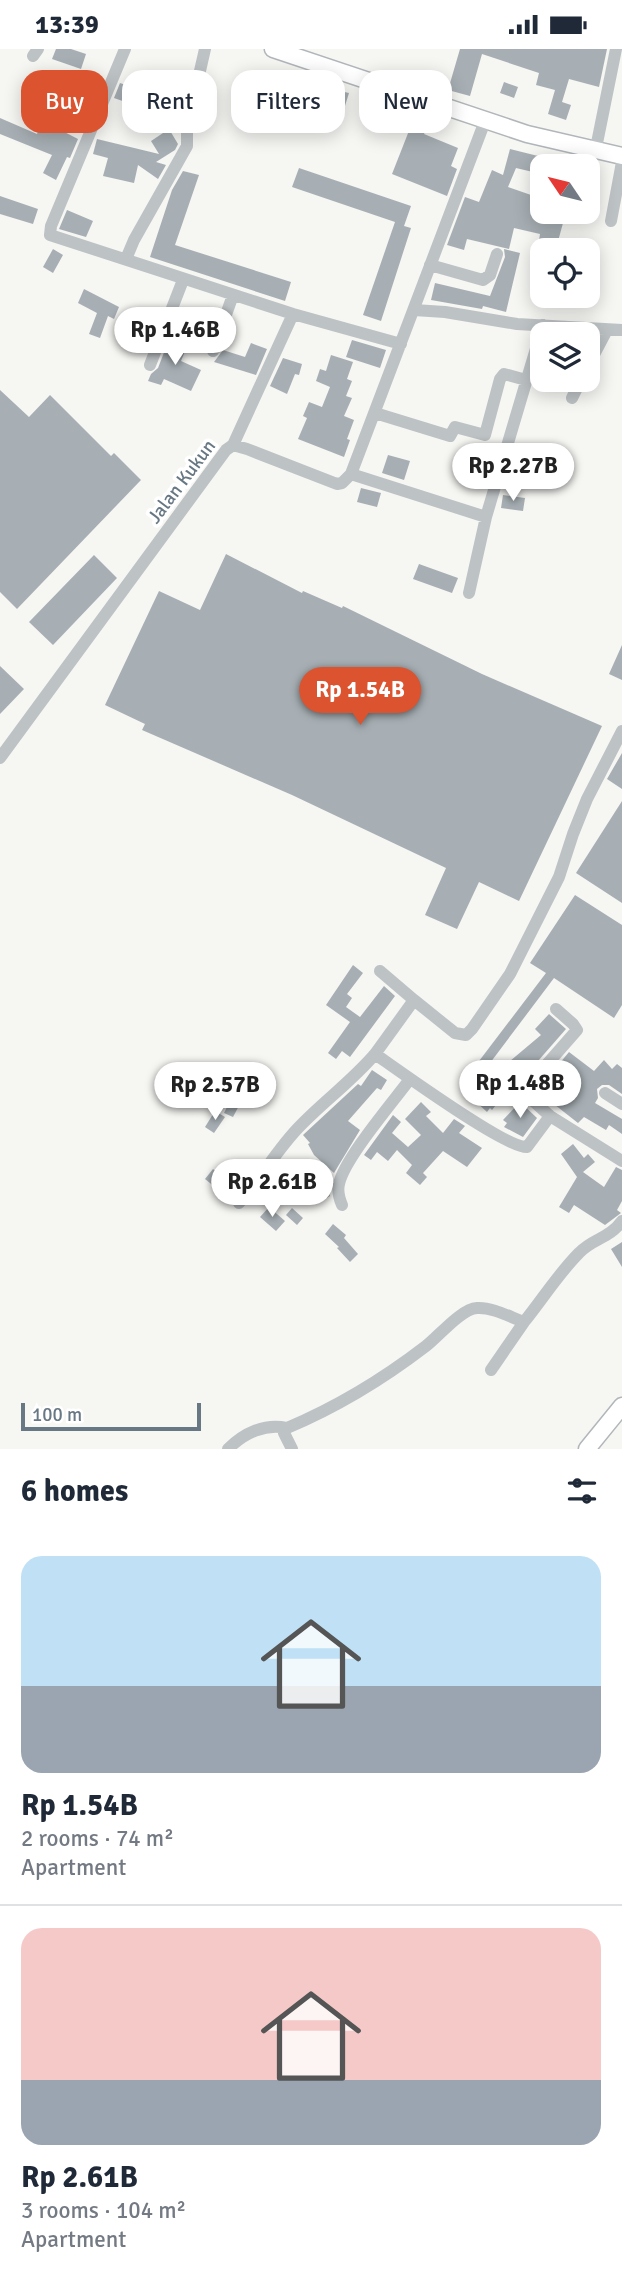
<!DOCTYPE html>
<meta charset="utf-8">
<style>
body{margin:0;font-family:Signika,sans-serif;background:#f2f2f3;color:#1f2937;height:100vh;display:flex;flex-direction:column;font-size:26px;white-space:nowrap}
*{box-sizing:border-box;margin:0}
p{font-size:23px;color:#747a83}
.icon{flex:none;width:38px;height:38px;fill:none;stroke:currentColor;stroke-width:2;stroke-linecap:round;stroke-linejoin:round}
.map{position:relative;height:1400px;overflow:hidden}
.panel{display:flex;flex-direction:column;background:#fff;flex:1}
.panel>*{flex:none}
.guide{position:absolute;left:21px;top:21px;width:581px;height:63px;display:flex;gap:14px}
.needle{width:46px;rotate:305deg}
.fabs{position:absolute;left:530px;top:105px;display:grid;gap:14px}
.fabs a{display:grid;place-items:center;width:70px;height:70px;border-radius:14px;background:#fff;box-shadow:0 4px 18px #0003;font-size:35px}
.scale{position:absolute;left:21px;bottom:18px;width:180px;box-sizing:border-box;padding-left:7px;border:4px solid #677783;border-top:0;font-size:19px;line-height:24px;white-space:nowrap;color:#677783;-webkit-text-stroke:5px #fff;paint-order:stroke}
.price{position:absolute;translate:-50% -60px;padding:0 16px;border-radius:24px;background:#fff;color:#222;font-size:23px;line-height:46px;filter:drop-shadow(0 2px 4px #0008)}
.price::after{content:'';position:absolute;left:50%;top:42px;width:21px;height:16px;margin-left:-10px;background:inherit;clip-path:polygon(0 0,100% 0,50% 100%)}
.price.on{background:#db532f;color:#fff}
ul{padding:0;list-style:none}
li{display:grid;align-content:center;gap:14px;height:371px;padding:0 21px}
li+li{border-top:2px solid #e0e1e3}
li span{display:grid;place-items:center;height:217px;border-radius:21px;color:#555}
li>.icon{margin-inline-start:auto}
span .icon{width:126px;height:126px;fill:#fffc;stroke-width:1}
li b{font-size:30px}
h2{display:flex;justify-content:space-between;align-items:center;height:84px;padding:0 21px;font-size:30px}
.chip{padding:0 24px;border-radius:21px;background:#fff;box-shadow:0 4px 18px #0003;font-size:24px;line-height:63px}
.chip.on{background:#db532f;color:#fff}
.status{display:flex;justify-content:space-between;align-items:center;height:49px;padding:0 35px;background:#fff;direction:ltr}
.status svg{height:19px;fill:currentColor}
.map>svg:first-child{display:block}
</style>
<div class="status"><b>13:39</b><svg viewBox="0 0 49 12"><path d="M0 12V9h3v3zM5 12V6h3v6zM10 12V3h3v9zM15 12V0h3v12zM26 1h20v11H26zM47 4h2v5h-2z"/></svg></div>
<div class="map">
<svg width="622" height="1400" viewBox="0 0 622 1400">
<rect width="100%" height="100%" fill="#f6f6f3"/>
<path fill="#a7afb4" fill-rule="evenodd" d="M56,0H71L86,5L81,20L52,10Z
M460,0H607L599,38L569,30L562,53L571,56L566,71L548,65L555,41L536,36L539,24L482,5L470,47L448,41Z
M48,22L67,33L59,48L40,37Z
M504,33L518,38L514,49L500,44Z
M120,34L137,40L131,55L114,49Z
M244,36L258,37L257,51L242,50Z
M340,42L349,44L344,60L335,57Z
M289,45L298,47L292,68L282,65Z
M389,58L397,62L390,80L382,77Z
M0,69L37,85L43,72L78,90L70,109L67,108L56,131L43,124L52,106L0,85Z
M414,69L429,75L424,85L458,99L451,117L457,120L447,147L392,125Z
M169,80L178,95L175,101L156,113L166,116L158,130L138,116L134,134L103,127L108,109L93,105L97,90L159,105L151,92Z
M510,100L566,114L565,117H542V163H566L557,196L539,191L540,185L514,179L509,200L467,190L464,201L447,196L465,148L479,153L492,121L503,126ZM516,119L537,124L531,146L508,138Z
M299,119L411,157L404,177L411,179L381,272L363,266L395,173L292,138Z
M183,122L199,126L175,196L291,233L285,252L150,208L172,141Z
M0,147L38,160L33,175L0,165Z
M67,161L93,172L86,188L59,180Z
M53,200L63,206L53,224L43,218Z
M504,200L520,204L506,263L483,257L482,260L431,251L435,234L490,247L505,208Z
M84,240L119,258L114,270L108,267L100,289L89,285L97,264L78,254Z
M170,288L188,295L181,312L201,321L191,342L164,330L161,336L148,332L151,325L158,319Z
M352,291L386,301L380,319L346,308Z
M251,294L267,300L256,326L214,313L223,301L245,308Z
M331,306L353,313L347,330L352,332L346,347L352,349L344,367L354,371L347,390L350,391L344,408L298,390L307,369L303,367L309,353L322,358L330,338L316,332L320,320L326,322Z
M283,309L302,315L299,326L295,325L287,345L270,337Z
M0,341L29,368L50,346L111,407L114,404L141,431L17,560L0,543Z
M388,406L410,412L404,431L382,424Z
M361,439L381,444L377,458L357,453Z
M503,446L525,449L523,462L501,459Z
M226,505L302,544L303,542L342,559L343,557L482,625L602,677L519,852L479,833L457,880L425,866L446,819L292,746L142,681L145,675L105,656L159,542L200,561Z
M94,506L117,529L53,596L29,573Z
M419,515L458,529L452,544L413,530Z
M622,596V631L609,625Z
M0,617L24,640L0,665Z
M622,704V740L607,730Z
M622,752V854L576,824Z
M575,846L622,876V956L614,969L554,929L481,1026L473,1020L546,924L530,914Z
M353,916L363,924L347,945L352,949L346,958L360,968L384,937L395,947L350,1008L342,1002L336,1010L328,1004L350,973L326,956Z
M549,965L566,980L524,1028L511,1022L503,1024L501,1032L508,1041L492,1061L490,1059L487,1063L473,1050L484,1034L541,986L535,980Z
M569,1003L594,1022L604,1011L612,1020L617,1015L622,1019V1045L609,1036H602L597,1040L598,1049L595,1054L622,1070V1085L609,1076L606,1081L584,1068L578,1074L550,1052L572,1025L559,1015Z
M372,1021L387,1031L381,1041L377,1039L348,1072L360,1081L334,1124L314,1106L308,1095L310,1094L303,1086L358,1035L361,1037Z
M233,1046L242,1051L233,1068L224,1064Z
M421,1053L431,1063L426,1067L443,1084L454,1070L465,1077L459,1084L482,1099L467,1118L443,1102L423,1124L427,1128L420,1136L406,1124L412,1116L397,1101L388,1112L377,1103L371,1111L364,1106L393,1066L401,1073L392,1084L408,1098L421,1086L405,1070Z
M520,1053L537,1069L523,1088L504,1078L507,1074L503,1071Z
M215,1062L225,1068L214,1084L205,1078Z
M573,1095L584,1109L588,1105L595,1113L583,1123L604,1138L616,1118L622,1121V1152L617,1161L621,1164L605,1176L574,1156L569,1164L559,1158L577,1128L561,1105Z
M280,1117L295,1128L287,1137L273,1126Z
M213,1120L239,1141L231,1151L205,1130Z
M328,1131L330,1147L320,1153L313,1140Z
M269,1158L285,1172L276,1182L260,1168Z
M292,1159L303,1169L297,1176L286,1166Z
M333,1175L346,1186L344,1189L358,1205L350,1213L337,1199L339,1198L325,1185Z
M622,1193V1218L611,1200Z"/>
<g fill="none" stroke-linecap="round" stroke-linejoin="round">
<defs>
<path id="major" d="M273,0L527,85L622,107
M587,1400L622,1357"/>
</defs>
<use href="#major" stroke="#b1b6ba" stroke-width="19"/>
<path stroke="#bdc2c5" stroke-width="12" d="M125,0L51,177L50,186L293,265L401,295
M33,7L38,0
M592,100L597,94L616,0
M611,172L622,113
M126,210L134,191L187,97V79L205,0
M430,216L483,231L490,226L497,205
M414,261L445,263L517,275L622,281
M213,302L233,246
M150,316L183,231
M588,317L607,281
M572,349L581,331
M375,364L450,387L455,378L485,386L500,330L504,325L526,331
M233,396L293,265
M351,425L486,468
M469,544L486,468L543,276
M0,709L226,401L233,396L247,400L337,435L342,434L351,425L485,72
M380,922L414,951L375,1005C398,1021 507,1100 527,1098L550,1067
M414,951L455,984L466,986L472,980L510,925L559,828L573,785L587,750L622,682
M509,1030L550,1067L622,1112
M605,1044L622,1055
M526,1047L534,1030L577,981L573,975L556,960
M239,1154C261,1130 277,1100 300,1077C324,1052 352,1032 375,1005
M342,1156C339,1149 337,1143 339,1135C344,1110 393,1053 410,1030
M491,1321L524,1273
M228,1400C244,1384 265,1374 287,1379
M292,1400L284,1384L287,1379C337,1358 383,1330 426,1297C439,1287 461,1260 477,1259C492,1258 510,1268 524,1273C542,1251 558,1225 579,1204C593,1189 609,1190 622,1172"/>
<use href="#major" stroke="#fff" stroke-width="16"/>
</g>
<g text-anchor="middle" stroke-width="7" stroke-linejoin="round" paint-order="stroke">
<g font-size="19" fill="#677783" stroke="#fff">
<text transform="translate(181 432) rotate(-53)" y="7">Jalan Kukun</text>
</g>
</g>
</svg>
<div class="fabs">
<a><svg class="needle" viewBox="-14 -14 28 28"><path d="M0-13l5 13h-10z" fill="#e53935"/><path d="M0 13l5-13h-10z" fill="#747a83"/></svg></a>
<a><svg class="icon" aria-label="locate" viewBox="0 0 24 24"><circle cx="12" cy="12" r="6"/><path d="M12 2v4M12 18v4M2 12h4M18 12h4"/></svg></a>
<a><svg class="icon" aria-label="layers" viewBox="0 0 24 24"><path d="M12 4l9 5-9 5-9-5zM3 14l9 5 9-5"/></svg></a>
</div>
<div class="scale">100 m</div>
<b class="price" style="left:175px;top:318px">Rp 1.46B</b>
<b class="price" style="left:513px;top:454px">Rp 2.27B</b>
<b class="price on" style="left:360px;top:678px">Rp 1.54B</b>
<b class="price" style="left:520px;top:1071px">Rp 1.48B</b>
<b class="price" style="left:215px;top:1073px">Rp 2.57B</b>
<b class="price" style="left:272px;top:1170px">Rp 2.61B</b>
<div class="guide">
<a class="chip on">Buy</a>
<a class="chip">Rent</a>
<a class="chip">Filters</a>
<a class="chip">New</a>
</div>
</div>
<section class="panel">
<h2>6 homes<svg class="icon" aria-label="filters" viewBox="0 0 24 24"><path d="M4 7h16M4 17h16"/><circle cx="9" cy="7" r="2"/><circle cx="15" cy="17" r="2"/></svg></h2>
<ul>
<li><span style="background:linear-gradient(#bfe0f5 60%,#9aa5b1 0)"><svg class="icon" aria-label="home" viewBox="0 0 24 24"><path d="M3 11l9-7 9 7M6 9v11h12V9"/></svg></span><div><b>Rp 1.54B</b><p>2 rooms · 74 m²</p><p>Apartment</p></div></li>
<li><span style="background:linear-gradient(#f6c9c9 70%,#9aa5b1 0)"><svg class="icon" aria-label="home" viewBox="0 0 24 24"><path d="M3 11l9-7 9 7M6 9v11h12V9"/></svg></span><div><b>Rp 2.61B</b><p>3 rooms · 104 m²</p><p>Apartment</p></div></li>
</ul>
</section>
